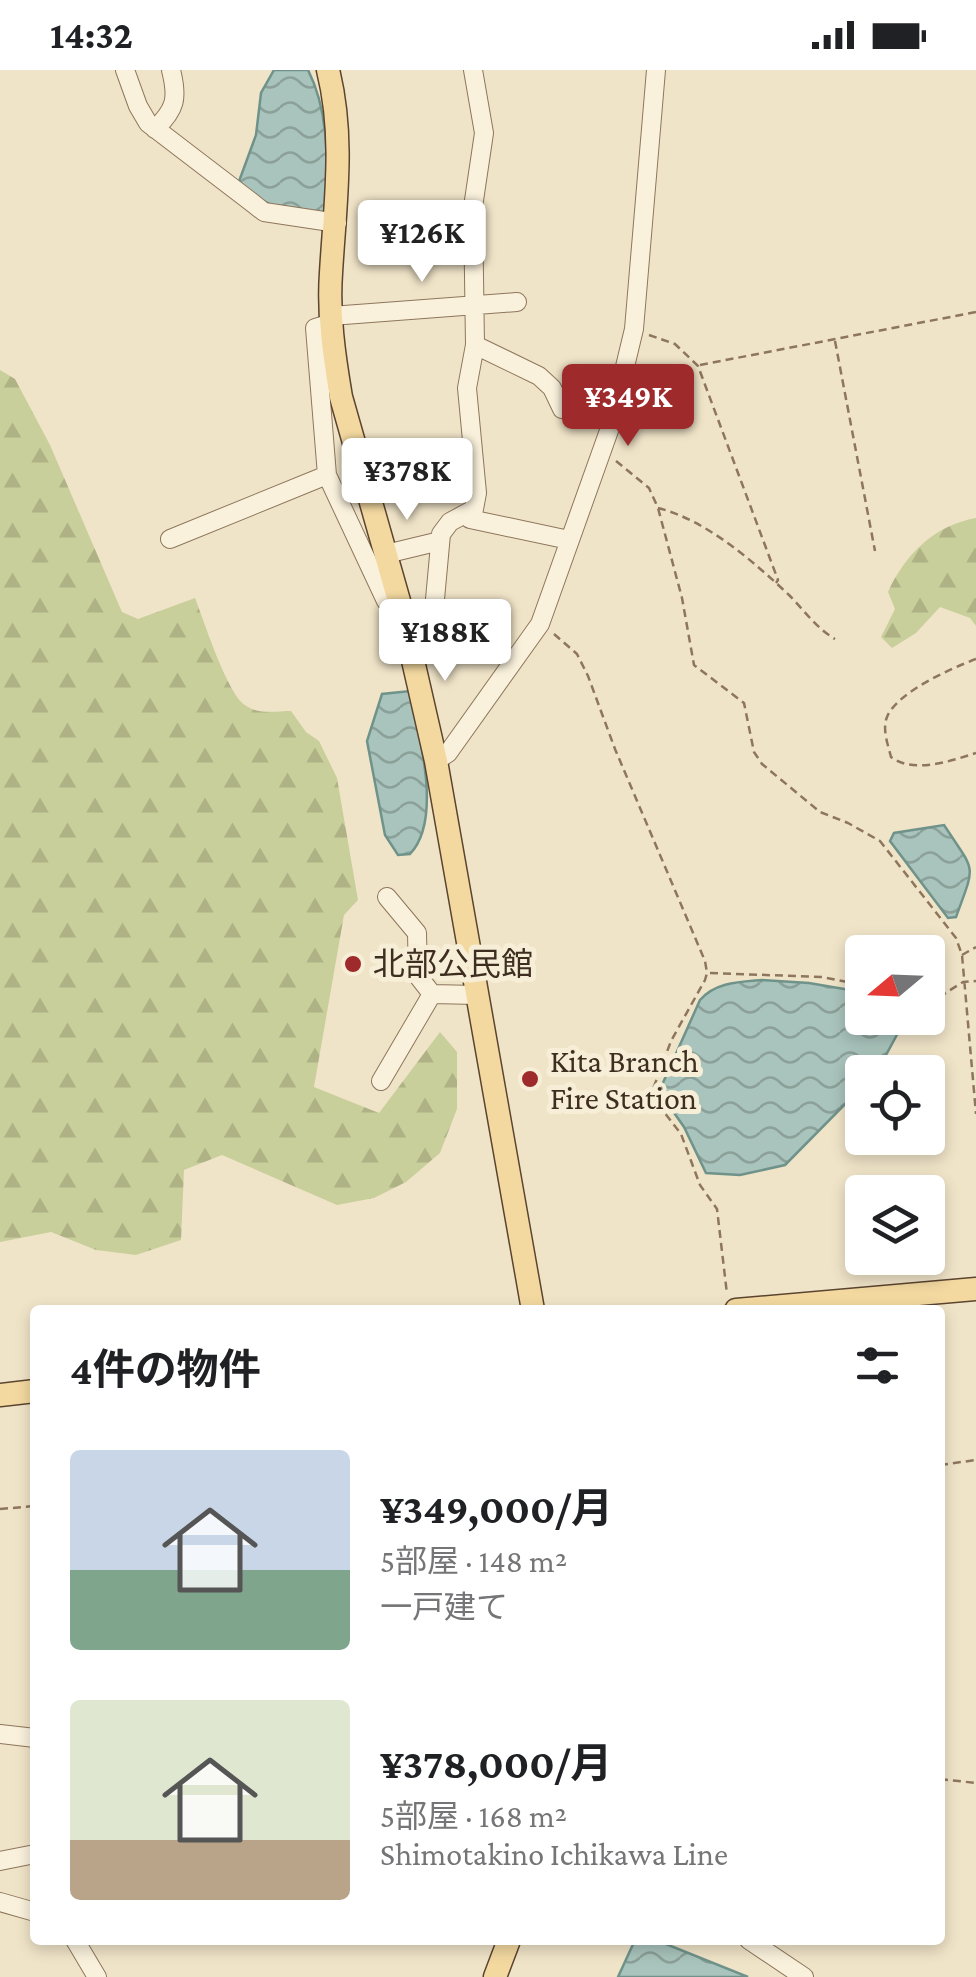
<!DOCTYPE html>
<html lang="ja">
<meta charset="utf-8">
<style>
body{margin:0;font-family:"Crimson Pro","Noto Sans JP",serif;background:#f6f6f6;color:#202124;height:100vh;display:flex;flex-direction:column;font-size:38px;white-space:nowrap}
*{box-sizing:border-box;margin:0}
p{font-size:32px;color:#757577}
.icon{flex:none;width:55px;height:55px;fill:none;stroke:currentColor;stroke-width:2;stroke-linecap:round;stroke-linejoin:round}
.map{position:relative;flex:1;overflow:hidden}
.side{position:absolute;left:30px;top:1235px;width:915px;height:640px;display:flex;flex-direction:column;background:#fff;border-radius:10px;box-shadow:0 5px 15px #0003}
.side>*{flex:none}
.needle{width:65px;rotate:251deg}
.fabs{position:absolute;left:845px;top:865px;display:grid;gap:20px}
.fabs a{display:grid;place-items:center;width:100px;height:100px;border-radius:10px;background:#fff;box-shadow:0 5px 15px #0003;font-size:50px}
.price{position:absolute;translate:-50% -85px;padding:0 22px;border-radius:10px;background:#fff;color:#222;font-size:32px;line-height:65px;filter:drop-shadow(0 2px 5px #0008)}
.price::after{content:'';position:absolute;left:50%;top:60px;width:30px;height:22px;margin-left:-15px;background:inherit;clip-path:polygon(0 0,100% 0,50% 100%)}
.price.on{background:#9e2a2b;color:#fff}
ul{padding:0;list-style:none}
li{display:flex;align-items:center;gap:30px;height:250px;padding:0 40px}
li span{display:grid;place-items:center;flex:none;width:280px;height:200px;border-radius:10px;color:#555}
li>.icon{margin-inline-start:auto}
span .icon{width:120px;height:120px;fill:#fffc;stroke-width:1}
li b{font-size:42px}
h2{display:flex;justify-content:space-between;align-items:center;height:120px;padding:0 40px;font-size:42px}
.status{display:flex;justify-content:space-between;align-items:center;height:70px;padding:0 50px;background:#fff;direction:ltr}
.status svg{height:28px;fill:currentColor}
.map>svg:first-child{display:block}
</style>
<div class="status"><b>14:32</b><svg viewBox="0 0 49 12"><path d="M0 12V9h3v3zM5 12V6h3v6zM10 12V3h3v9zM15 12V0h3v12zM26 1h20v11H26zM47 4h2v5h-2z"/></svg></div>
<div class="map">
<svg width="976" height="1907" viewBox="0 0 976 1907">
<defs>
<pattern id="forest-firs" width="22" height="20" patternUnits="userSpaceOnUse" patternTransform="scale(2.5)"><rect width="22" height="20" fill="#c9cf9b"/><path d="M5 1l3.5 6h-7zM16 11l3.5 6h-7z" fill="#aeb285"/></pattern>
<pattern id="water-waves" width="16" height="10" patternUnits="userSpaceOnUse" patternTransform="scale(2.5)"><rect width="16" height="10" fill="#a9c4bc"/><path d="M0 5q4-4 8 0t8 0" fill="none" stroke="#8ba098"/></pattern>
</defs>
<rect width="100%" height="100%" fill="#f0e4c8"/>
<path fill="url(#forest-firs)" d="M0,300L15,309L50,375L122,542L138,549L195,528C204,551 227,623 245,635C258,645 276,641 291,641L306,662L319,671L337,708L358,830L344,845L314,1017L379,1043L440,962L457,982V1039L440,1083L406,1112L374,1128L337,1135L222,1085L184,1100L181,1170L136,1185L96,1180L51,1162L0,1172Z
M976,448V556L970,548L940,537L916,563L892,578L881,567L895,539L888,522C905,484 935,455 976,448Z"/>
<path fill="url(#water-waves)" stroke="#6f938a" stroke-width="2.5" d="M274,0H308C330,43 327,95 327,142C284,142 272,140 238,114L256,65L261,23Z
M410,621C419,664 443,750 410,784L398,785L385,765L367,671L382,624Z
M944,755C976,804 976,792 956,847L948,848L890,771L894,763Z
M762,910L809,913L862,922V948H906L880,996L875,1002H862V1017L785,1095L740,1105L706,1103L684,1057L665,1030L662,1015L700,930C716,912 739,912 762,910Z
M635,1870H656L748,1907H618Z"/>
<g fill="none" stroke-linecap="round" stroke-linejoin="round">
<defs>
<path id="minor" d="M125,0L138,36L148,53L250,131L264,142L337,153
M155,59C176,39 178,28 171,0
M331,246L517,232
M331,253L315,258L327,405L386,531L401,538
M475,275L539,306L552,318L562,339L614,342
M467,444L470,449L569,470
M170,469L327,405
M386,484L440,471
M405,558L428,548L434,540L441,464L450,452L474,439L477,423L467,318L475,275L473,137L484,63L473,0
M436,691L448,683L540,554L611,355L634,259L656,0
M387,827L417,863L418,906L432,924
M381,1011L432,924L476,925
M0,1664L35,1668
M0,1791L35,1784
M0,1832L35,1842
M75,1870L97,1907
M749,1870L804,1907"/>
<path id="major" d="M328,0C345,68 335,134 331,203C328,244 334,286 341,327L401,538L436,691L533,1240
M736,1240L976,1219
M0,1325L35,1321
M495,1907L509,1870"/>
</defs>
<use href="#minor" stroke="#8d765c" stroke-width="20"/>
<use href="#major" stroke="#5b4430" stroke-width="25"/>
<path stroke="#8d765c" stroke-width="2.5" stroke-dasharray="8 5" stroke-linecap="butt" d="M649,265L675,274L698,296L778,510L776,513
M835,271L875,481
M700,295L976,242
M616,391L649,418L658,438L682,528L694,595L744,633L754,682L762,694L820,742L848,753L880,771L956,868L962,885L976,1044
M658,438C706,450 753,491 789,525C804,540 816,558 835,569
M554,564L577,584L588,606L615,679L705,891L707,903L705,910L671,971L653,1019L654,1029L681,1064L700,1115L717,1139L727,1224
M976,589C952,598 897,622 887,647C882,659 888,675 891,687C913,704 951,691 976,683
M962,885L976,877
M710,903L822,907L862,915
M928,934L963,912L976,911
M940,1395L976,1390
M0,1439L35,1436
M940,1709L976,1713"/>
<use href="#minor" stroke="#faf1dc" stroke-width="18"/>
<use href="#major" stroke="#f3d9a0" stroke-width="22"/>
</g>
<g fill="#9e2a2b" stroke="#f7eed8" stroke-width="4">
<circle cx="353" cy="894" r="10"/>
<circle cx="530" cy="1009" r="10"/>
</g>
<g text-anchor="middle" stroke-width="10" stroke-linejoin="round" paint-order="stroke">
<g font-size="32" fill="#3d2e20" stroke="#f7eed8" text-anchor="start">
<text x="373" y="905">北部公民館</text>
<text x="550" y="1002">Kita Branch<tspan x="550" dy="37">Fire Station</tspan></text>
</g>
</g>
</svg>
<div class="fabs">
<a><svg class="needle" viewBox="-14 -14 28 28"><path d="M0-13l5 13h-10z" fill="#e53935"/><path d="M0 13l5-13h-10z" fill="#757577"/></svg></a>
<a><svg class="icon" aria-label="locate" viewBox="0 0 24 24"><circle cx="12" cy="12" r="6"/><path d="M12 2v4M12 18v4M2 12h4M18 12h4"/></svg></a>
<a><svg class="icon" aria-label="layers" viewBox="0 0 24 24"><path d="M12 4l9 5-9 5-9-5zM3 14l9 5 9-5"/></svg></a>
</div>
<b class="price" style="left:422px;top:215px">¥126K</b>
<b class="price on" style="left:628px;top:379px">¥349K</b>
<b class="price" style="left:407px;top:453px">¥378K</b>
<b class="price" style="left:445px;top:614px">¥188K</b>
<section class="side">
<h2>4件の物件<svg class="icon" aria-label="filters" viewBox="0 0 24 24"><path d="M4 7h16M4 17h16"/><circle cx="9" cy="7" r="2"/><circle cx="15" cy="17" r="2"/></svg></h2>
<ul>
<li><span style="background:linear-gradient(#c9d6e8 60%,#7fa58c 0)"><svg class="icon" aria-label="home" viewBox="0 0 24 24"><path d="M3 11l9-7 9 7M6 9v11h12V9"/></svg></span><div><b>¥349,000/月</b><p>5部屋 · 148 m²</p><p>一戸建て</p></div></li>
<li><span style="background:linear-gradient(#dfe7d0 70%,#b9a48a 0)"><svg class="icon" aria-label="home" viewBox="0 0 24 24"><path d="M3 11l9-7 9 7M6 9v11h12V9"/></svg></span><div><b>¥378,000/月</b><p>5部屋 · 168 m²</p><p>Shimotakino Ichikawa Line</p></div></li>
</ul>
</section>
</div>
